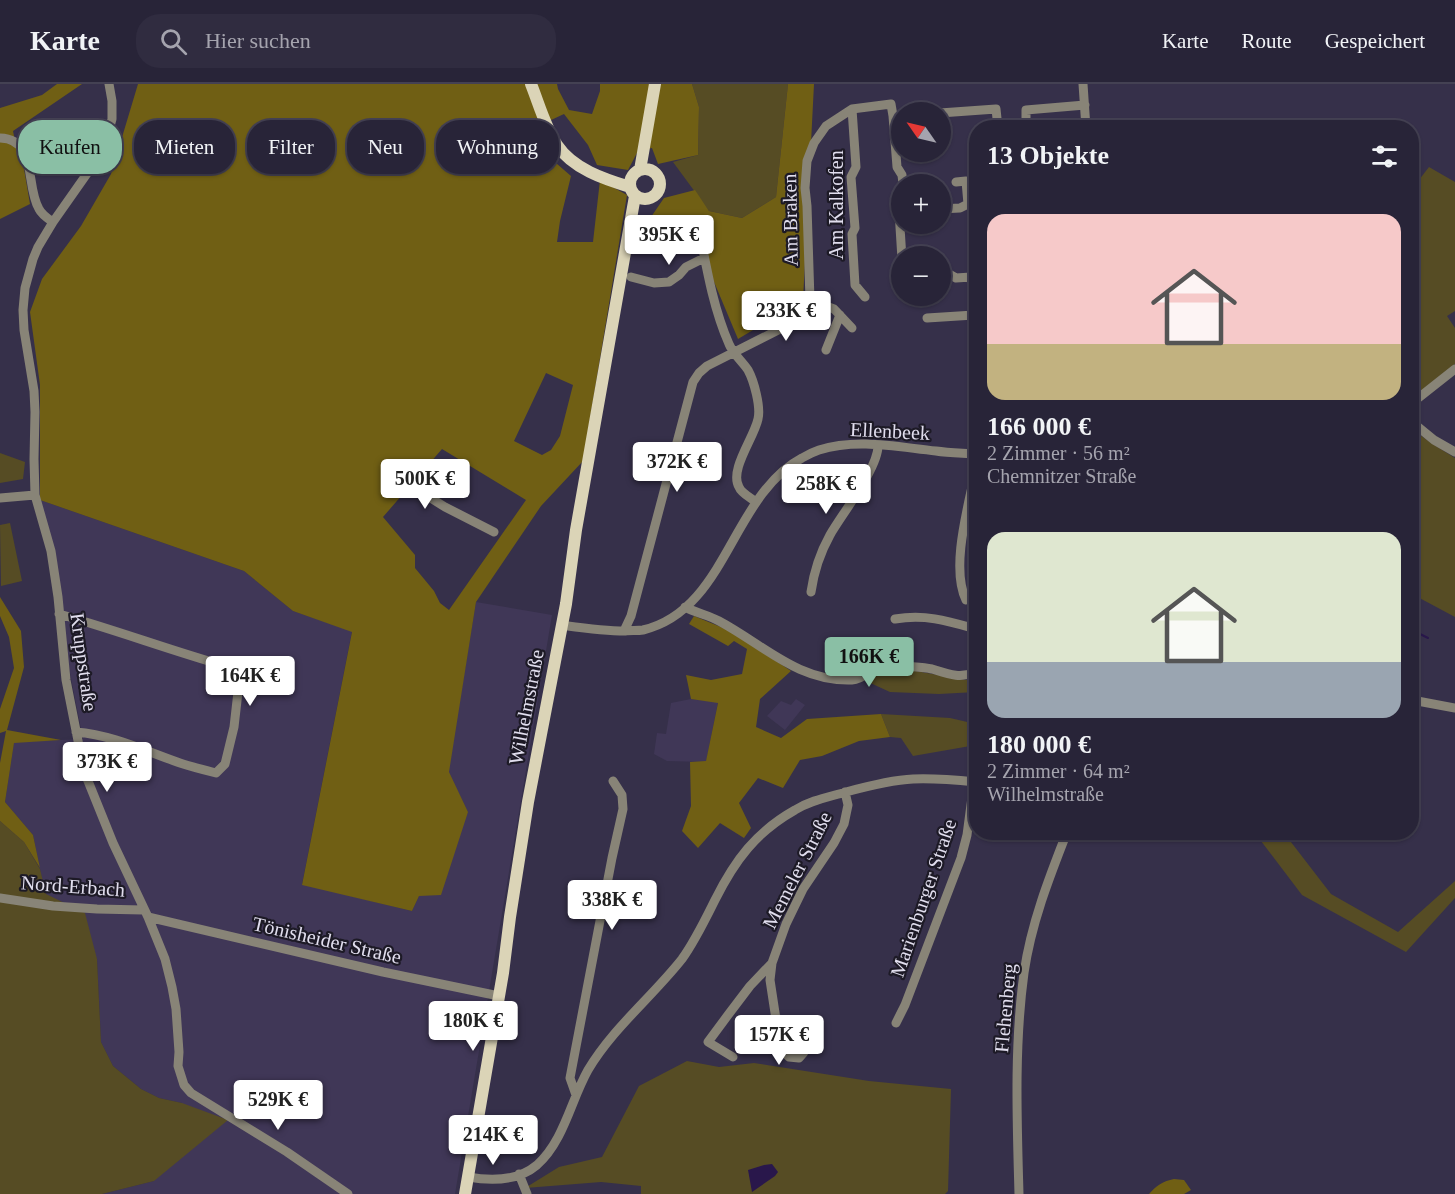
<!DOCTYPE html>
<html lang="de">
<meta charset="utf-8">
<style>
body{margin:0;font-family:Georgia,serif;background:#302c40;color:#f1f3f6;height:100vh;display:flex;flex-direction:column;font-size:22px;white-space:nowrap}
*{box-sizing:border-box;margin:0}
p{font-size:20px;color:#a5a4ae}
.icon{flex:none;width:33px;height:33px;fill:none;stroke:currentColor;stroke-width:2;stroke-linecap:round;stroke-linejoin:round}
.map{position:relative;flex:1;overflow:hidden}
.panel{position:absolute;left:969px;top:36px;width:450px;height:720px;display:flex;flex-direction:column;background:#282438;border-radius:24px;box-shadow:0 2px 4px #0004,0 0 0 2px #444153}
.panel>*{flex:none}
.banner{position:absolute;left:18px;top:36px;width:570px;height:54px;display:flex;gap:12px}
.needle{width:39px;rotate:304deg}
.tools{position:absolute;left:891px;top:18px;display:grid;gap:12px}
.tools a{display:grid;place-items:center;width:60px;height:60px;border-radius:50%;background:#282438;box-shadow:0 2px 4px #0004,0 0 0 2px #444153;font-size:30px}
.price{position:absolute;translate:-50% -51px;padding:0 14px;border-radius:6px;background:#fff;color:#222;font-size:20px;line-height:39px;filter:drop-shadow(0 2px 3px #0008)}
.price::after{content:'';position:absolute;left:50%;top:36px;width:18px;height:14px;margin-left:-9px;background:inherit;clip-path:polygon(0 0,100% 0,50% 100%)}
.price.on{background:#8abfa5;color:#111}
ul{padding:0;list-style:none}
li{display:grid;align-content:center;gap:12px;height:318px;padding:0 18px}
li span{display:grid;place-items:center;height:186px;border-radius:18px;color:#555}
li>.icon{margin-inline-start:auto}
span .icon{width:108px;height:108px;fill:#fffc;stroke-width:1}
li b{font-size:26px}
h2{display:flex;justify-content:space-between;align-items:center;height:72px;padding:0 18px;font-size:26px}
.chip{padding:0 21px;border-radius:24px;background:#282438;box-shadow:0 2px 4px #0004,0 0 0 2px #444153;font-size:21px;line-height:54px}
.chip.on{background:#8abfa5;color:#111}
header{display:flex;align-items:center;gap:36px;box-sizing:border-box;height:84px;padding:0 30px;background:#282438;border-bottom:2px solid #444153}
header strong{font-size:28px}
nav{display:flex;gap:33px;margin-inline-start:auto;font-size:21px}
.search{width:420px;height:54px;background:#302c40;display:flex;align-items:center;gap:15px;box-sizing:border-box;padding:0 21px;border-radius:24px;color:#a5a4ae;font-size:22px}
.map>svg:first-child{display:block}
</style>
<header>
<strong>Karte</strong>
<div class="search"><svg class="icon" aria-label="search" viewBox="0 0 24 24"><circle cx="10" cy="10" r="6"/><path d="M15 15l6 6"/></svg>Hier suchen</div>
<nav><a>Karte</a><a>Route</a><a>Gespeichert</a></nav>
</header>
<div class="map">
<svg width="1455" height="1110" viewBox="0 0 1455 1110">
<rect width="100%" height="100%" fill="#36304a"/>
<path fill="#403757" d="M40,416L244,487L293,527L352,547L302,800L412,827L419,812L468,728L448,688L476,518L552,531L455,1110H102L154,1097L182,1019L159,1014L141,1005L113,982L101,958L97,875L45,810L33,751L5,718L14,658L83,655L70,589Z
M691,615L718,618L706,678L667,677L654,670L657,649L666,650L671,619Z
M796,615L805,621L785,646L767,632L781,617L791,621Z"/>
<path fill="#564c24" d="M692,0H788L776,113L742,134L709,127L673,78L698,71L699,23Z
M1429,83L1455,98V227L1447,232L1455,244V280L1412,314V105Z
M1412,345L1431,359L1455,374V533L1412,510Z
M0,369L25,378L23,395L0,399Z
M10,439L22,497L1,502L0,441Z
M893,583L966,596L976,590V608L939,610L890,608L866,597Z
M881,630L950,634L976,640V661L913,672L901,654L890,653Z
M0,737L24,758L40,785L46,810L85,829L97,875L101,958L113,982L141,1005L159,1014L182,1019L228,1036L154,1097L102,1110H0Z
M1255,749H1284L1331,810L1398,848L1455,797V814L1406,868L1302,811Z
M687,977L719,983L754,979L869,997L951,1005L948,1107L945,1110H641V1102L601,1098L525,1104L559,1083L602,1073L639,1002Z"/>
<path fill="#705f14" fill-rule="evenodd" d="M57,0H82L13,47L17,67L23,79L30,120L0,135V24L42,11Z
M138,0H557L558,5L569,26L592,30L600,7V0H692L699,23L698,71L658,80L652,64L638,67L628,86L597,81L588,61L564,30L536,43L549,73L571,92L560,137L557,158H593L600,96L627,111L583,377L541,422L476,518L449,688L468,728L441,811L419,812L412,827L302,801L352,548L293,527L244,487L40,416V301L30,228L42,195L81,142L111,90ZM546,289L573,301L560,352L551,366L542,371L514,357ZM442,365L526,416L449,526L440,519L434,507L415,484V471L383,433Z
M788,0H814L803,216L738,255L691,143L638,152L664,114L695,106L709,127L742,134L776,113Z
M0,513L21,547L24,583L7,646L61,656L14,659L5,718L33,751L40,784L24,758L0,737V679L6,647L0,649V625L14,584L9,553L0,532Z
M694,532L733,548L791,587L760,615L756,643L781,654L807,635L881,630L890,653L859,657L822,672L800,676L783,704L758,694L739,719L751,744L744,754L720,739L698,764L682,747L691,722L690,678L706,677L718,619L691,615L686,591L711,596L742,590L747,565L734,557L728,562L689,540Z
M1174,1095L1184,1096L1191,1106L1184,1110H1149C1156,1102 1163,1097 1174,1095Z"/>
<path fill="#29174b" d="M772,1080L778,1088L775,1092L752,1108L748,1086L764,1081Z"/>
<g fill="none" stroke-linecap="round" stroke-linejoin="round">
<path stroke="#29174b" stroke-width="2" d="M1412,546L1428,554"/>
<path stroke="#888477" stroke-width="9" d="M109,0L112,17V35L106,57L98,74L53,138L38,163L33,175L25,204L23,226L24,246L34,307L35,328L34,375L35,411L51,467L58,513L66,596L84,687L113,759L148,833L165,875L172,903L176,925L179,968L178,982L184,1001L191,1009L287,1068L348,1110
M1083,0L1086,44
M852,25L856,83L851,93L855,144L852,150L855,201L865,213
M940,29L996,25L998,44
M893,32L897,83L902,91L903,100
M1019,44L1026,42V26L1085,21
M0,54C38,55 25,102 39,125C42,131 47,134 53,138
M956,98L966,97L968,120
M902,125L899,127L902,175
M940,125L960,124L976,116
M700,150C707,187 714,226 729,260C733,270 742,277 748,286C754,297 761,323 758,335C754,354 729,386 739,403C741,409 751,414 756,418
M940,190H949L956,194L971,193L976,187
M631,193L654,199L669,198L679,191L686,183L704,174
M971,193L975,239
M810,216L834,225L852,244
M927,234L974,231
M826,266L840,231
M1412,319L1455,285
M1412,338L1434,356L1455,368
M418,406L445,423L494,448
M0,414L35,411
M811,508C814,487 820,469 830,451C842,430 879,383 878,361
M966,516C950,483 969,420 976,384
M685,523C696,529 708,531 719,537C764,561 798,598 852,596C865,595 874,583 886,581C892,580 899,581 904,582C914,583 923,583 932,585C948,590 960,595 976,588
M59,530C116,546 172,567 229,583C235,588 238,592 239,599L234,643L225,680L216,689C204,686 192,683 180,679C145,667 113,651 76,648
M895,535C926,530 948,537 976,545
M561,541C583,544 603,547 625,547C630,546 637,547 643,546C727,526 731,412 802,374C807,371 813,368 819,366C857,354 897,363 936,367C949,369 963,369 976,370
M624,547L631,532L693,298L699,289L707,282L792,239L802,231L810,216L807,122L805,104L807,77L814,59L826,42L852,25L891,20L893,32L902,31
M1412,616L1455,624
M0,814L53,822L97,825L143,826
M148,833L383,888L499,912
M772,879L770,896L779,955L782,966L789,973L799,974C818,955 805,952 789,943C784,941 780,937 777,934
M896,939L905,921L961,774L967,751L974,698
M733,973L708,958L728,931L750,902L772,879L786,840L803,805L834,759L844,740L848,721L845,708
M576,1011L570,994L612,774L623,725L622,711L613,697
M519,1090L527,1110
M468,1093C490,1097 518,1097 537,1081C564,1057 571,1016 588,986C613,944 652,913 682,875C695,857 705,836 715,816C735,776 756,748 795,726C811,716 829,713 846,708C868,702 891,696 913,695C934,694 956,696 976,698
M1019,1110C1017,1037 1014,962 1024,889C1031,840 1049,794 1067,748"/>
<path stroke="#dbd4b7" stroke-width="12" d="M531,0C539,20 545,43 557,61C573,85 604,95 630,103
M630 100a15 15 0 1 1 30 0a15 15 0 1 1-30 0Z
M640,86L655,0
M465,1110L503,889L510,833L528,718L566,520L576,446L635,112"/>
</g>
<g text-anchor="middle" stroke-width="4.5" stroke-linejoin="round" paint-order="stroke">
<g font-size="20" fill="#e1deee" stroke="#1d1a26">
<text transform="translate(836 121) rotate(-90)" y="7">Am Kalkofen</text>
<text transform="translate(790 136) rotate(-91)" y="7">Am Braken</text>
<text transform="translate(890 347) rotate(3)" y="7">Ellenbeek</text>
<text transform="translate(84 578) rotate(82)" y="7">Kruppstraße</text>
<text transform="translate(526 623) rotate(-79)" y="7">Wilhelmstraße</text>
<text transform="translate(797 786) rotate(-63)" y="7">Memeler Straße</text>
<text transform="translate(73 802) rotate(4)" y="7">Nord-Erbach</text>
<text transform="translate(923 814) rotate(-71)" y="7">Marienburger Straße</text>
<text transform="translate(327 856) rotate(13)" y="7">Tönisheider Straße</text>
<text transform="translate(1005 924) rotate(-85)" y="7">Flehenberg</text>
</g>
</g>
</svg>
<div class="tools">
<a><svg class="needle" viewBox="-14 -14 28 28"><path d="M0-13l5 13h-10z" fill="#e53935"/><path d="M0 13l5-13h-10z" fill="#a5a4ae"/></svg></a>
<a>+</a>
<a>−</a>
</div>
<b class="price" style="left:669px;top:182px">395K €</b>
<b class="price" style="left:786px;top:258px">233K €</b>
<b class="price" style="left:677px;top:409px">372K €</b>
<b class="price" style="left:425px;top:426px">500K €</b>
<b class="price" style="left:826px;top:431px">258K €</b>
<b class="price on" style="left:869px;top:604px">166K €</b>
<b class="price" style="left:250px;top:623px">164K €</b>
<b class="price" style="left:107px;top:709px">373K €</b>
<b class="price" style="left:612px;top:847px">338K €</b>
<b class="price" style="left:473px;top:968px">180K €</b>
<b class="price" style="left:779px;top:982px">157K €</b>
<b class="price" style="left:278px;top:1047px">529K €</b>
<b class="price" style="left:493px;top:1082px">214K €</b>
<div class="banner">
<a class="chip on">Kaufen</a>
<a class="chip">Mieten</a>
<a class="chip">Filter</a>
<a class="chip">Neu</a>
<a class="chip">Wohnung</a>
</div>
<section class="panel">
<h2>13 Objekte<svg class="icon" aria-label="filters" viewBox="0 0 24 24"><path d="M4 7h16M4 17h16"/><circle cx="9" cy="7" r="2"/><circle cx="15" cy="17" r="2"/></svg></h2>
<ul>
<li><span style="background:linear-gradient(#f6c9c9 70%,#c2b280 0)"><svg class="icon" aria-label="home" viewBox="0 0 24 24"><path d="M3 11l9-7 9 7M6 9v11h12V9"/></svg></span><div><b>166 000 €</b><p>2 Zimmer · 56 m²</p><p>Chemnitzer Straße</p></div></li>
<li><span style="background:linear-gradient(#dfe7d0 70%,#9aa5b1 0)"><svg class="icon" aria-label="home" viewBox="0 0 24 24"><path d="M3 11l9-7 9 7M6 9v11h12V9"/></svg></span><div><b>180 000 €</b><p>2 Zimmer · 64 m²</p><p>Wilhelmstraße</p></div></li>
</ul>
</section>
</div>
